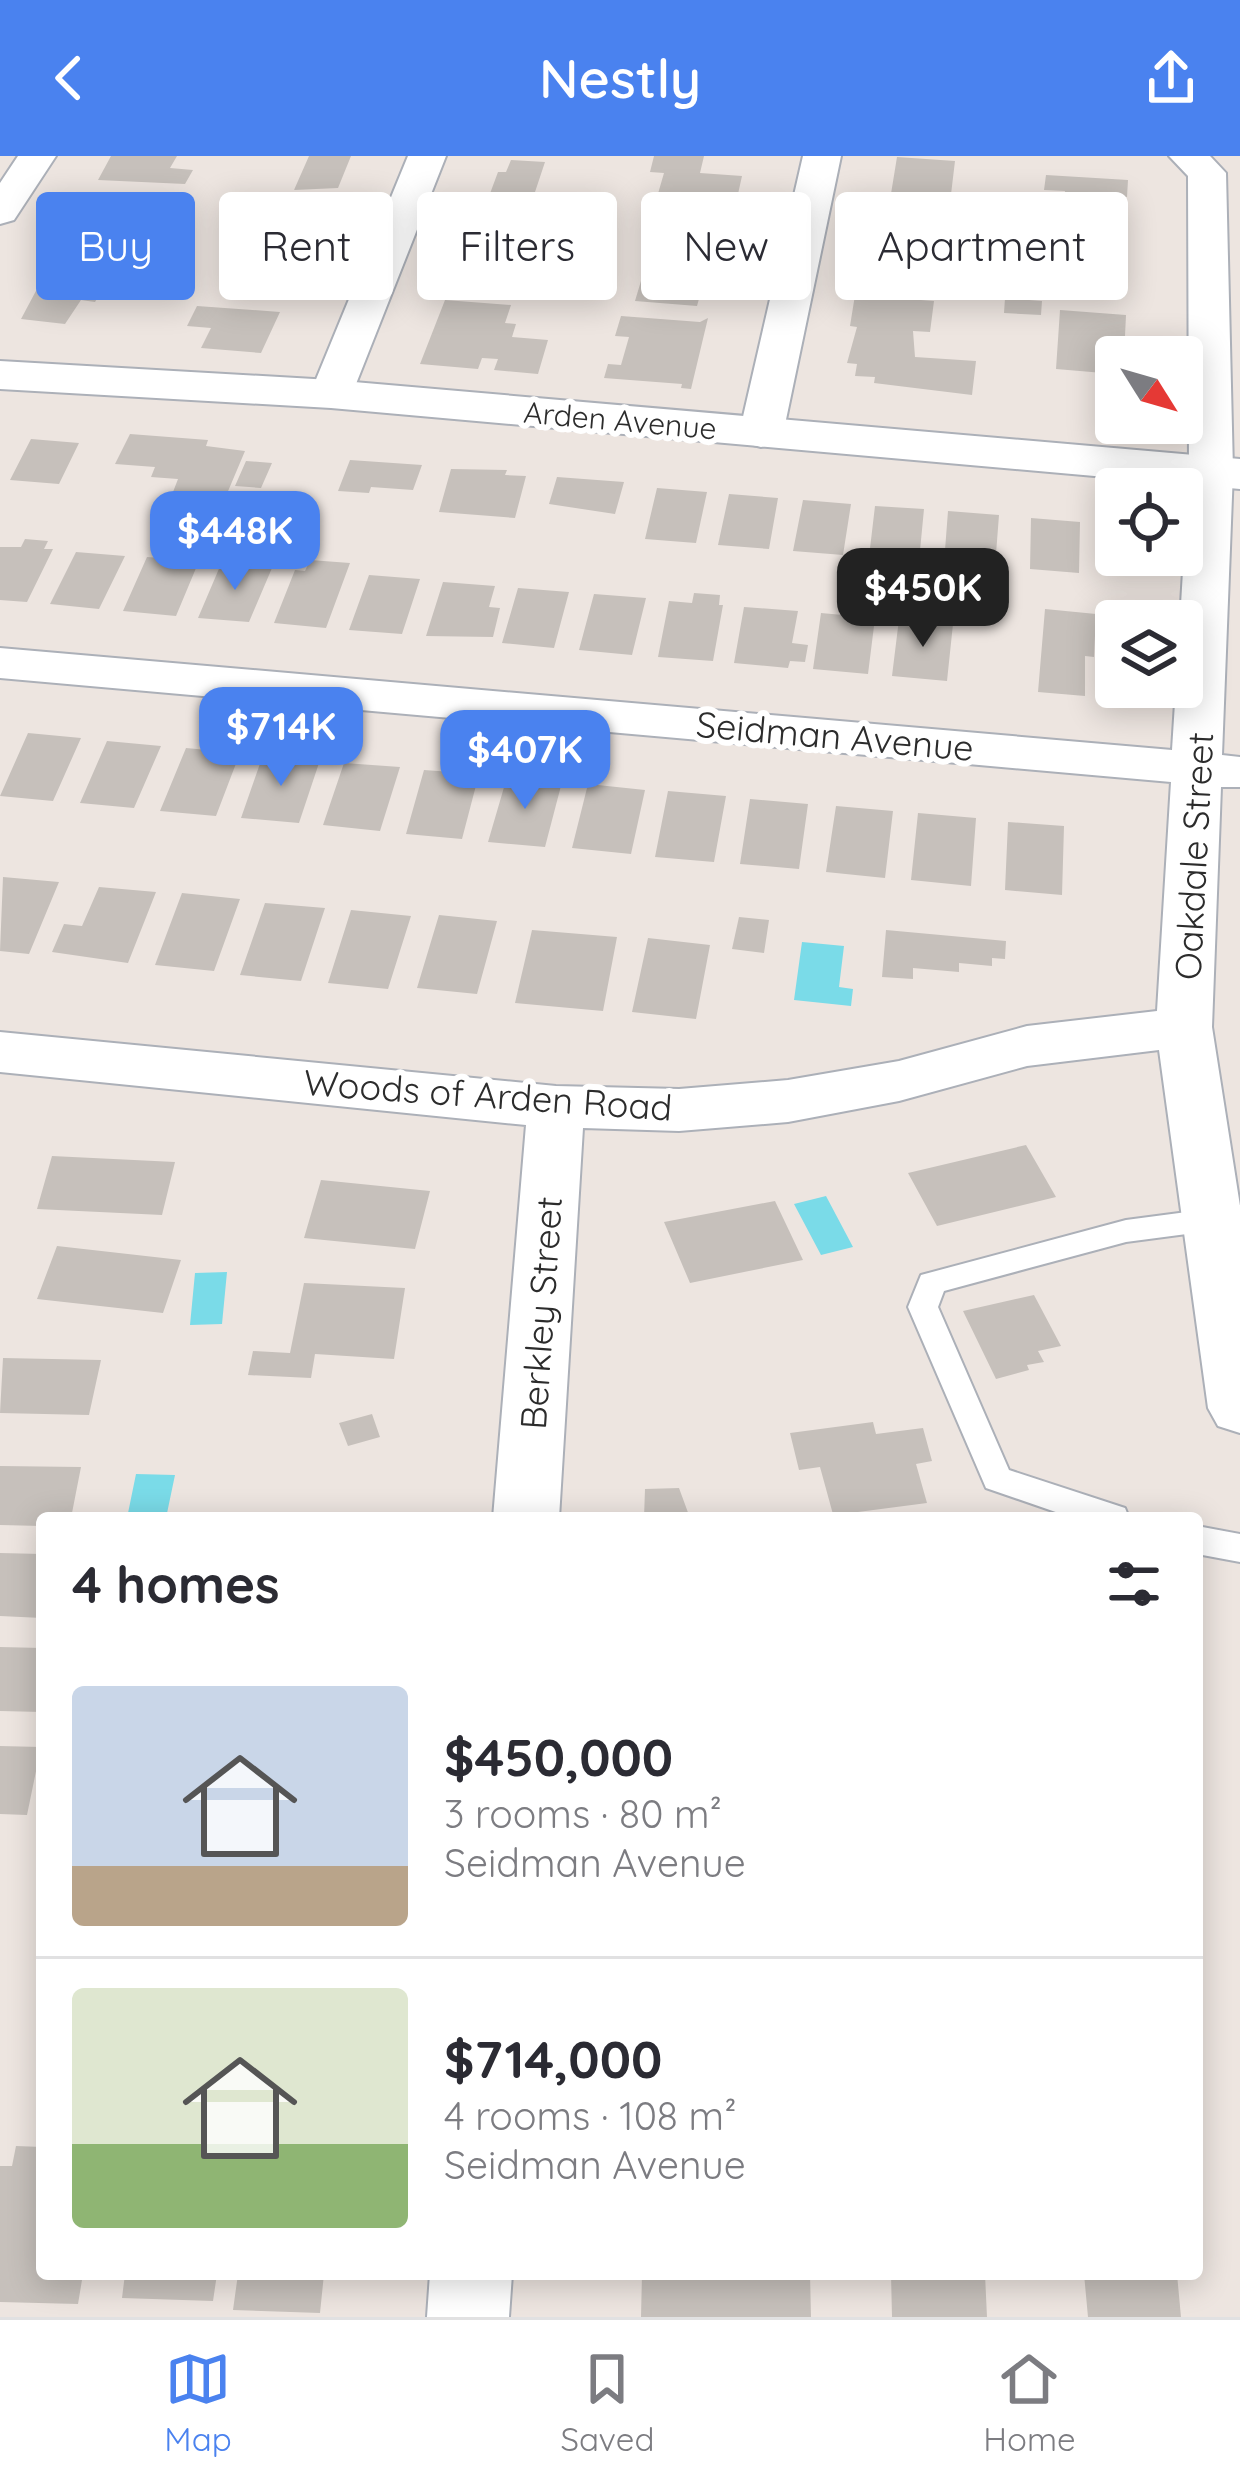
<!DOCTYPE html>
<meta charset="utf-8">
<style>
body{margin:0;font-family:Quicksand,sans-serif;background:#f7f7f7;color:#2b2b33;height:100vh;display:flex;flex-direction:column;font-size:45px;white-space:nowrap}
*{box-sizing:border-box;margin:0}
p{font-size:39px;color:#7c7c81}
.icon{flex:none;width:66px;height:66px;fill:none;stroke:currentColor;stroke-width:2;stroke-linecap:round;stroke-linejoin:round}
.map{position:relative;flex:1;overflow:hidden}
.details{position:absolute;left:36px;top:1356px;width:1167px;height:768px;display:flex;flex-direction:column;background:#fff;border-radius:12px;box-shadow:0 6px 30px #0003}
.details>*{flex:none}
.guide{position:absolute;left:36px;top:36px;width:1170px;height:108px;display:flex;gap:24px}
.needle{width:78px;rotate:127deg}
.tools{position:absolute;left:1095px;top:180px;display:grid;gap:24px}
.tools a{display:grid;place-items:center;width:108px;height:108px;border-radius:12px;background:#fff;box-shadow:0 6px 30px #0003;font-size:60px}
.price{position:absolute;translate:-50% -102px;padding:0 27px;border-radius:24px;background:#4a82ef;color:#fff;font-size:39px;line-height:78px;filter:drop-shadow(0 3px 6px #0008)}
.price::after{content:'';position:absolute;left:50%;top:72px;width:36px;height:27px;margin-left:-18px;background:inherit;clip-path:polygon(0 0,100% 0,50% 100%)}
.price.active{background:#222;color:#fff}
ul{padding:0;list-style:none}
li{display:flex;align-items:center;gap:36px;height:300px;padding:0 36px}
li+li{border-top:3px solid #e1e1e2}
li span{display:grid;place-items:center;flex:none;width:336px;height:240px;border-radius:12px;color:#555}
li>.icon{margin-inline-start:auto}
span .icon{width:144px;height:144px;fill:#fffc;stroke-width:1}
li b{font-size:51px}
h2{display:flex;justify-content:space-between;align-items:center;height:144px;padding:0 36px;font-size:51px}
.pill{padding:0 42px;border-radius:12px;background:#fff;box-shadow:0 6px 30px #0003;font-size:42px;line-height:108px}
.pill.active{background:#4a82ef;color:#fff}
header{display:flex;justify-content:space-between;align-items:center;height:156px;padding:0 36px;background:#4a82ef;color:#fff;font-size:54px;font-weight:600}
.tab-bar{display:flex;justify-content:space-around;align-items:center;height:168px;border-top:3px solid #e1e1e2;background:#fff;font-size:33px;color:#7c7c81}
.tab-bar a{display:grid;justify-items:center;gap:6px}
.tab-bar .active{color:#4a82ef}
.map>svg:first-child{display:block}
</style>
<header><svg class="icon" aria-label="back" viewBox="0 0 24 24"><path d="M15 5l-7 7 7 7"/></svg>Nestly<svg class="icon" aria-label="share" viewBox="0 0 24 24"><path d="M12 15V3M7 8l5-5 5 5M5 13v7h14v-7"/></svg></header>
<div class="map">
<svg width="1240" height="2161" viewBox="0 0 1240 2161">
<rect width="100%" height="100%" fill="#ede5e0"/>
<path fill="#7adbe8" d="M802,786L844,790L839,831L853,833L851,850L794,844Z
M826,1040L853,1091L821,1099L794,1048Z
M227,1116L222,1168L190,1169L195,1117Z
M136,1318L175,1319L166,1362H127Z"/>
<path fill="#c6c0bb" d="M111,0H177L170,12L193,14L185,28L98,24Z
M309,0H351L338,32L294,34Z
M654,0H704L700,17L742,20L738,38H732L729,71L650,65L664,17L650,16Z
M897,1L955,5L949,55L889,50Z
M511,4L545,6L529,54L485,51L498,16H506Z
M1046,19L1128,24L1127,41L1118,40L1115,79L1061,75L1065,35L1044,34Z
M269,41L330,45L312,84L271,81L275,72L244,69L249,60H260Z
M92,48L144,52L126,83L147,84L134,106L60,99Z
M885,63L947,67L940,121L877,116L881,91L888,92L890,82L882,81Z
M481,67L544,71L539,86L547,87L541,106H533L528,123L463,118Z
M655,78L718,83L709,133L702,132L697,150L635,145Z
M1062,89L1117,93L1116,107H1124V125L1115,124L1114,139L1058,135Z
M259,97L304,100L284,140L247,137L252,127H246Z
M45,118L108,124L95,146L81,144L65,168L21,163Z
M855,139L934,145L930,176L913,175L915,201L976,205L972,239L874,227L875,221L855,220L857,208L847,207L857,171L850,170Z
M1005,142L1042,145L1041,159L1004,157Z
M445,144L511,149L505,167L516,168L512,181L548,184L538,218L494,214L498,203L482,202L478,213L420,208Z
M197,150L280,156L261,197L201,192L211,172L187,170Z
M1060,154L1126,159L1124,201H1116L1115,218L1056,213Z
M621,160L700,166L708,162L691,233L681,232L682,228L604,222L608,208L621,209L629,181L615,180Z
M130,278L208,284L206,290L245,295L226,340L173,336L178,323L151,321L155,311L115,308Z
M31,283L79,287L59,328L10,324Z
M350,304L422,309L413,334L371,331L369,337L338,335Z
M246,305L272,307L261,332L235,330Z
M451,313L507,314L505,319L526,320L515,362L439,356Z
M557,321L624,326L615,358L549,348Z
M657,332L707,336L696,387L645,383Z
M729,338L778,342L769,393L718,389Z
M803,344L851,348L843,399L793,395Z
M875,350L924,353L919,405L869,401Z
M948,355L999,359L995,411L944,407Z
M1031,362L1080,366L1079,417L1030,413Z
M25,383L48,385L44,393H53L27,446L0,444V391H21Z
M76,396L125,400L99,453L50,448Z
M147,401L199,405L176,460L123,455Z
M310,404L350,407L326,472L274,467L295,414L305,415Z
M221,408L272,412L249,466L198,462Z
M369,419L420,423L402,478L349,474Z
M443,426L495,430L489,451L500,452L493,481L426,480Z
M518,432L569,436L554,492L502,487Z
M694,437L720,439L719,449H723L713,505L658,501L669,445L692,447Z
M594,438L646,442L632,499L579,494Z
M744,451L798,455L792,487L808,489L805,506L790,505L788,512L734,507Z
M1045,453L1096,458L1094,501L1085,500V540L1038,536Z
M821,457L875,462L868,518L813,513Z
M899,463L953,468L947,525L892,520Z
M28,577L81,582L53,645L0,640Z
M107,585L161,590L134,652L80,647Z
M186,592L240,597L216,660L160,655Z
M263,599L320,604L299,667L241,662Z
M344,607L400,611L380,675L323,669Z
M424,614L479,618L462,683L406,678Z
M507,621L562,626L545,691L488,686Z
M588,628L645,634L631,698L572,692Z
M668,635L726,640L714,706L655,701Z
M750,643L808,648L799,713L740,708Z
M836,650L893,655L885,722L826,716Z
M918,657L976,662L971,730L911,724Z
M1008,666L1064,670L1062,739L1005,734Z
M3,721L59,726L29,798L0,795Z
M99,731L156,736L128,807L52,796L64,768L82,770Z
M182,737L240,743L214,815L155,809Z
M265,747L325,752L301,825L240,819Z
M351,754L411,760L388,833L328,827Z
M439,759L497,765L477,838L417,832Z
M739,761L769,764L764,797L732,793Z
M532,774L617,781L603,855L515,847Z
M886,774L1006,785L1005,803L992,802V810L959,807V816L913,812V823L882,821Z
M648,782L710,789L696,863L632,856Z
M1026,989L1056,1041L937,1070L908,1017Z
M52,1000L175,1006L162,1059L37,1053Z
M321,1024L430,1035L415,1093L304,1082Z
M775,1045L803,1104L690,1127L664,1066Z
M57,1090L181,1104L163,1157L37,1143Z
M304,1127L405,1132L394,1203L315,1198L311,1222L248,1219L253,1195L290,1197Z
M1034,1139L1061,1190L1038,1195L1044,1206L1027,1209L1029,1214L996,1223L963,1155Z
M3,1202L101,1204L89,1259L0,1257Z
M372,1258L380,1281L348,1290L339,1267Z
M873,1266L876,1278L923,1272L932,1305L916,1308L927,1347L858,1356L859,1362H834L820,1311L799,1314L790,1277Z
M0,1310L81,1311L71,1362H42V1370L0,1369Z
M679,1332L690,1362H644L645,1333Z
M0,1397L42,1398V1462L0,1460Z
M0,1491L42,1492V1556L0,1555Z
M0,1590L41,1591L27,1659L0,1658Z
M16,1990L42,1991V2118H83L78,2148L0,2146V2010H12Z
M125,2118H217L213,2145L122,2142Z
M238,2118H324L320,2157L233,2154Z
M642,2118H810L811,2161H641Z
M891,2118H985L987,2161H892Z
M1084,2118H1177L1181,2161H1088Z"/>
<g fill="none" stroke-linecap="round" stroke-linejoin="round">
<defs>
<path id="lane" d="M1240,1049V1071L1126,1086L944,1135L938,1151L1009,1314L1125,1352L1129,1362H1073L986,1332L908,1151L921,1119L1126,1064Z
M1197,1370L1240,1378V1406L1197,1398Z"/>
<path id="street" d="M18,0H56L14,64L0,68V27Z
M408,0H446L352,238L346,247L331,251L316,247L310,238Z
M803,0H841L783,278L776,287L761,291L746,287L739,278Z
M1169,0H1210L1226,17L1233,315L1222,599L1240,601V631H1221L1212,871L1240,1050V1277L1218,1270L1208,1252L1159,894L1027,910L899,945L788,966L679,975L583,972L559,1362H493L526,969L0,916V876L556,930L679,933L788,924L899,905L1027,870L1157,855L1171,626L0,522V492L1172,594L1176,531H1182L1180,465L1189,315L1188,20Z
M430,2118H512L509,2161H427Z"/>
<path id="secondary" d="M0,205L331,224L1240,303V333L331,252L0,233Z"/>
</defs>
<use href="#lane" stroke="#acb0b8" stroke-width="4"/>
<use href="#street" stroke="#acb0b8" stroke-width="4"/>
<use href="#secondary" stroke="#acb0b8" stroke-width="4"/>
<use href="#lane" fill="#fff" fill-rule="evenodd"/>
<use href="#street" fill="#fff" fill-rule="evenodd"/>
<use href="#secondary" fill="#fff" fill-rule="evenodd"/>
</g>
<g text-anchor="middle" stroke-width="12" stroke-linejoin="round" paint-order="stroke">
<g font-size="30" fill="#2c2c2c" stroke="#fff">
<text transform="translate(620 265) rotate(5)" y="10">Arden Avenue</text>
</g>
<g font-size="36" fill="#2c2c2c" stroke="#fff">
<text transform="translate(835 580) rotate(5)" y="13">Seidman Avenue</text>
<text transform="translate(1194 700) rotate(-87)" y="13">Oakdale Street</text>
<text transform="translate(488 939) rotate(4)" y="13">Woods of Arden Road</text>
<text transform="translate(541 1157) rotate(-86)" y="13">Berkley Street</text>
</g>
</g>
</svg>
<div class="tools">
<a><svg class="needle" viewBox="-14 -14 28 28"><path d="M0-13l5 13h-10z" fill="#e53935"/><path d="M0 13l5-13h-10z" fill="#7c7c81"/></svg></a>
<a><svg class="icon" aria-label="locate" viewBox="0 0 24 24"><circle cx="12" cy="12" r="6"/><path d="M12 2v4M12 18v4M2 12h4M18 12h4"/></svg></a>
<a><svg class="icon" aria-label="layers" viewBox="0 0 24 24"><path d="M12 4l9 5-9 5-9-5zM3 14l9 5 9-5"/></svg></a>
</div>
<b class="price" style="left:235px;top:437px">$448K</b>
<b class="price active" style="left:923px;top:494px">$450K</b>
<b class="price" style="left:281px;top:633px">$714K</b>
<b class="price" style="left:525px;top:656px">$407K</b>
<div class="guide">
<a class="pill active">Buy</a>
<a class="pill">Rent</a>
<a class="pill">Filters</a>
<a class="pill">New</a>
<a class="pill">Apartment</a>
</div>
<section class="details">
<h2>4 homes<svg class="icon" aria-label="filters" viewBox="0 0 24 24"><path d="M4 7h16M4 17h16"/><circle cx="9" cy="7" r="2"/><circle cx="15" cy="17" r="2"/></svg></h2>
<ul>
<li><span style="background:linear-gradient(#c9d6e8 75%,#b9a48a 0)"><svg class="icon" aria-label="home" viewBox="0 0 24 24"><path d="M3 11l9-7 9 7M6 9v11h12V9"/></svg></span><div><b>$450,000</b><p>3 rooms · 80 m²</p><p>Seidman Avenue</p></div></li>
<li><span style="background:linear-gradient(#dfe7d0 65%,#8fb573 0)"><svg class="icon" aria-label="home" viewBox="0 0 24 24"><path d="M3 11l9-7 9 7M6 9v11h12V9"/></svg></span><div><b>$714,000</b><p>4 rooms · 108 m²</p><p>Seidman Avenue</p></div></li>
</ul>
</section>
</div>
<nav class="tab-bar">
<a class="active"><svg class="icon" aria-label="map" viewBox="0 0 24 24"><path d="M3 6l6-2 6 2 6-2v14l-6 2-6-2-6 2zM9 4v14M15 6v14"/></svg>Map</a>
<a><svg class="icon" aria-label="saved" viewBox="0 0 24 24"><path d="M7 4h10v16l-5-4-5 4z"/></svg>Saved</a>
<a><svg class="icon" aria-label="home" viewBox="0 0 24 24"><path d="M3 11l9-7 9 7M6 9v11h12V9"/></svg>Home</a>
</nav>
